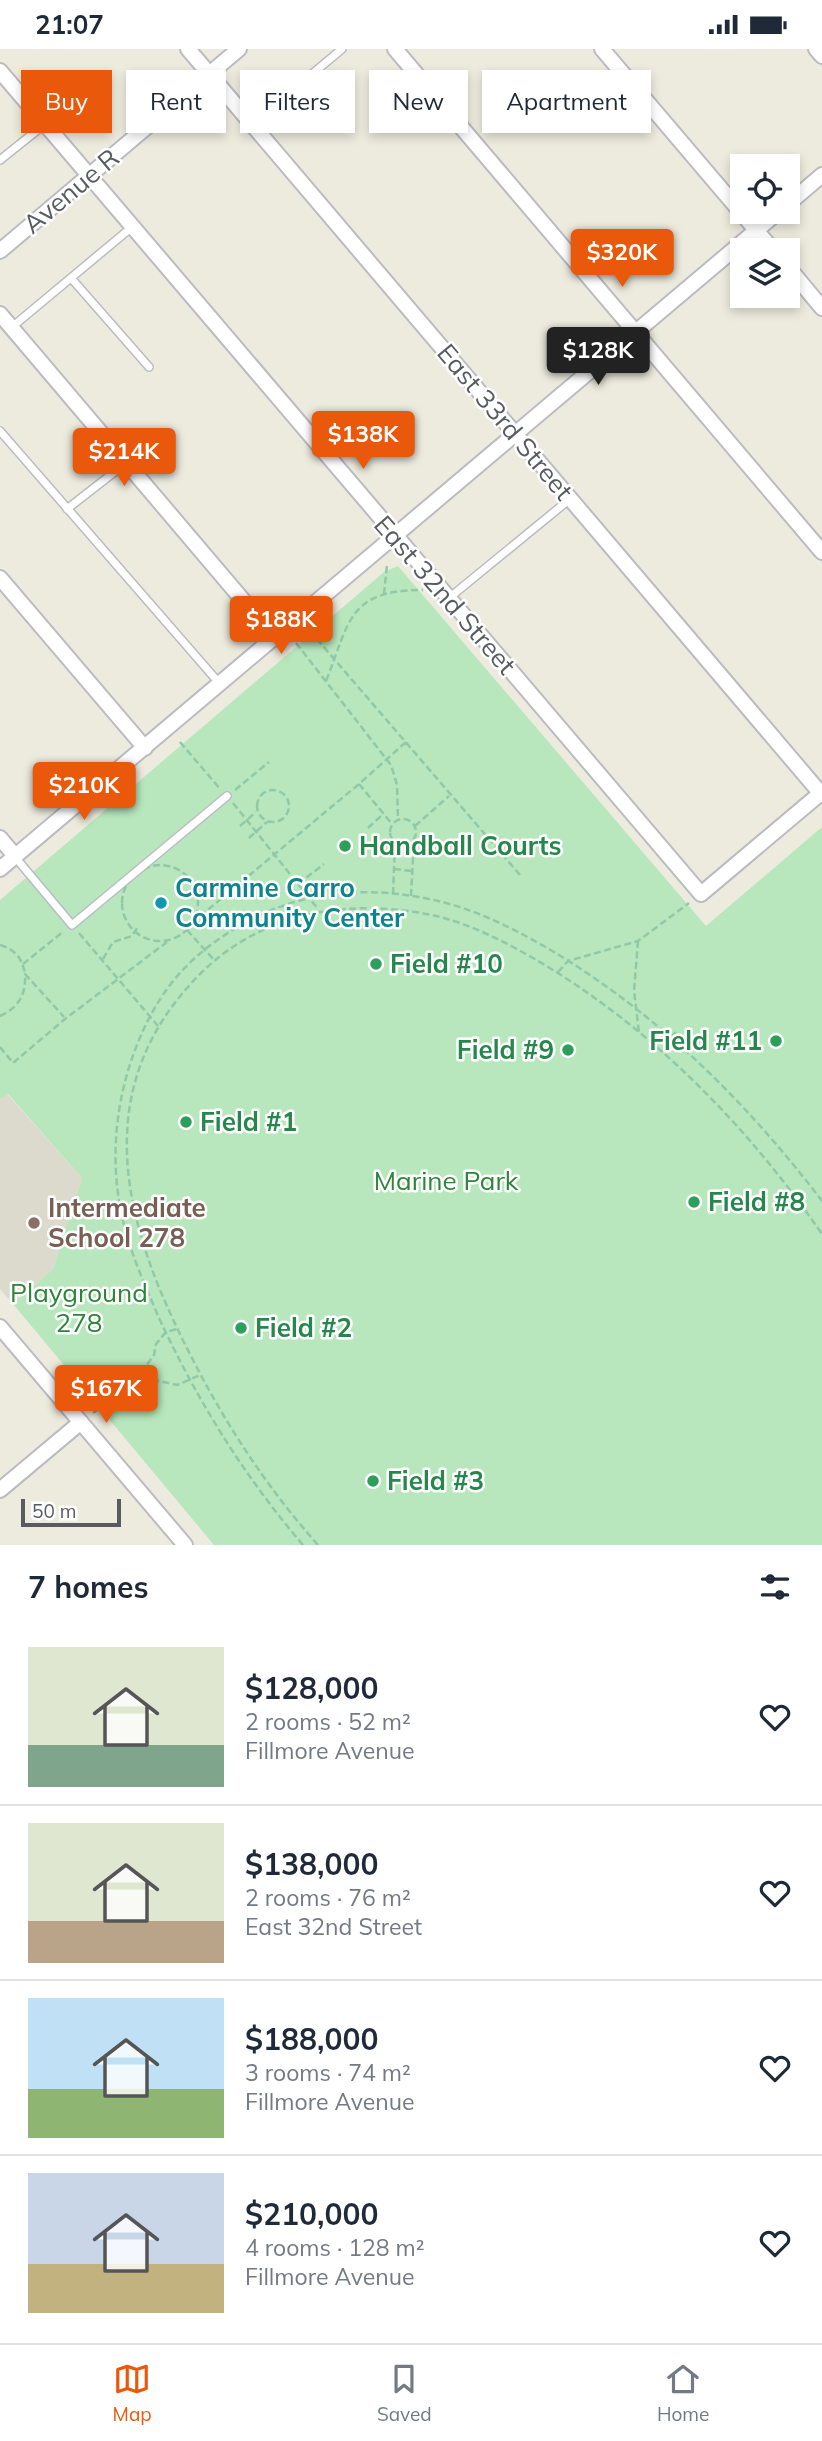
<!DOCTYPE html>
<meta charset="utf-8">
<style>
body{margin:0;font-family:Mulish,sans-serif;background:#f6f6f7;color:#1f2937;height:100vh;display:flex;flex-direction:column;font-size:26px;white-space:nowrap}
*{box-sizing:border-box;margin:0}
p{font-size:23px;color:#747a83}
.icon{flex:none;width:38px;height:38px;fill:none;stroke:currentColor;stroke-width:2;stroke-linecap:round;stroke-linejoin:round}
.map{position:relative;height:1496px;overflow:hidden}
.panel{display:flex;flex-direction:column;background:#fff;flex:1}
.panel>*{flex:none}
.top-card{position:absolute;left:21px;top:21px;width:780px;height:63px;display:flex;gap:14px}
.buttons{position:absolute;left:730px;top:105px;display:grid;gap:14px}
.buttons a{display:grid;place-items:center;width:70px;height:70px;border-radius:0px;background:#fff;box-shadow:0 4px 10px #0003;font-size:35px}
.scale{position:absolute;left:21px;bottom:18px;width:100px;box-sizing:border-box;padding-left:7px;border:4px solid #585b61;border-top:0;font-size:19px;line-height:24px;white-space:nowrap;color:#585b61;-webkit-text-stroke:5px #fff;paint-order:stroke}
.price{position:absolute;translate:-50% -60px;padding:0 16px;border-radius:7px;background:#ea580c;color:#fff;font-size:23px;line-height:46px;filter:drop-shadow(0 2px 4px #0008)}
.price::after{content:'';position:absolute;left:50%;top:42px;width:21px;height:16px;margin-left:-10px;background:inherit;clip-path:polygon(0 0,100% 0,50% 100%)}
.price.current{background:#222;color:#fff}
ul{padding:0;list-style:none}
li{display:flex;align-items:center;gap:21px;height:175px;padding:0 28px}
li+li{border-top:2px solid #e0e1e3}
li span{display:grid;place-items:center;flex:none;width:196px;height:140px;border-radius:0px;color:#555}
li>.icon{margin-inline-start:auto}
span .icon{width:84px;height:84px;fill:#fffc;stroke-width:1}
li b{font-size:30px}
h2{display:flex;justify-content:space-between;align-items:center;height:84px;padding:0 28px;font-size:30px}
.pill{padding:0 24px;border-radius:0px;background:#fff;box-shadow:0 4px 10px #0003;font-size:24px;line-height:63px}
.pill.current{background:#ea580c;color:#fff}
.status{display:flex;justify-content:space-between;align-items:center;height:49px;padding:0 35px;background:#fff;direction:ltr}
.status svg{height:19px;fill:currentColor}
.dock{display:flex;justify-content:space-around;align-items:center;height:98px;border-top:2px solid #e0e1e3;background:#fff;font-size:19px;color:#747a83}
.dock a{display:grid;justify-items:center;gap:4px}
.dock .current{color:#ea580c}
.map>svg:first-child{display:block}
</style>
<div class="status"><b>21:07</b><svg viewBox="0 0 49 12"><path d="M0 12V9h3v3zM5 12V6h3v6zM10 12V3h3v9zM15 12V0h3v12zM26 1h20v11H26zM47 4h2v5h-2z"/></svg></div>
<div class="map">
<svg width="822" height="1496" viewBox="0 0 822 1496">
<rect width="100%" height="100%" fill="#edebde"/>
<path fill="#dcdacd" d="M7,1045L82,1129L53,1220L13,1255L0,1240V1050Z"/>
<path fill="#b8e7bd" d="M398,517L706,877L822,778V1496H214L13,1255L53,1220L82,1129L8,1045L0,1050V851L384,523Z"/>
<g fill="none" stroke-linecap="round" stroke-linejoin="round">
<defs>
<path id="lane" d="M252,75L342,0
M0,111L45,75
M71,229L149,318
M12,278L132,178
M0,382L220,635
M67,460L126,414
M449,549L570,450
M15,808L72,876L227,747"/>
<path id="street" d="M188,0L822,746
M395,0L822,503
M602,0L773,201
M816,0L822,7
M0,22L701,845L822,743
M788,155L822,126
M0,202L239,0
M788,218L822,259
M0,265L275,589
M0,529L145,699
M0,789L15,807
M0,820L778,163
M0,1278L185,1496
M0,1441L81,1373"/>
</defs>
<use href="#lane" stroke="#babcc2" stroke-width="10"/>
<use href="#street" stroke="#babcc2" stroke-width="18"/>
<path stroke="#91c8a7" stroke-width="2.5" stroke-dasharray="7 3.5" stroke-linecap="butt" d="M384,545L387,516
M310,582L520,826
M296,594L391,716L397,736L398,770
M326,632C350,572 348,541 423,541
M180,693L221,741
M359,735L392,775
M257 757a16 16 0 1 1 32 0a16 16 0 1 1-32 0Z
M235,741L269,713
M233,754L318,860
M390 783a13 13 0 1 1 26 0a13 13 0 1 1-26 0Z
M240,777L256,763
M415,777L449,747
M368,779L383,765
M249,789L267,773
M122 854a38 38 0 1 1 76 0a38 38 0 1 1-76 0Z
M394,820L412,822
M298,835L324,815
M393,845L395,795
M411,847L414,791
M192,874L359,735L406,693
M187,881L214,911
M79,884L158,977
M638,892L634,942L639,983
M0,896C16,901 22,909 25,925
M103,910L113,893L132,887L137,879
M23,915L64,882
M558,923L568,912L638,892L689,854
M0,967C19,958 26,946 25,925L64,968
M671,988L677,982
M0,998L13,1014L65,970L167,893
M132,1336L146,1335L155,1331L177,1336L200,1326
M93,1364L132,1336L154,1306L156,1295L166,1283L177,1280
M303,1496C244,1427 197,1351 159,1269C144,1234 128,1199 121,1162C110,1109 116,1051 135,1001C151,959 172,926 208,898C274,847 347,833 429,850C475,859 519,882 559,906C663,970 748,1055 822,1152
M318,1496C268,1440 226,1376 192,1309C125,1180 84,1042 200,925C258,867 337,851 415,863C458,869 496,888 533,909C650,977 746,1075 822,1185"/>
<use href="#lane" stroke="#fff" stroke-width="7"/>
<use href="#street" stroke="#fff" stroke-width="14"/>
</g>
<g fill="#2e9e5b" stroke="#fff" stroke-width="2.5">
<circle cx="345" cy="797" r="7"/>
<circle cx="376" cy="915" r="7"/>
<circle cx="776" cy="992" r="7"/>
<circle cx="568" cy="1001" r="7"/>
<circle cx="186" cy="1073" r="7"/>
<circle cx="694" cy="1153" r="7"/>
<circle cx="241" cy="1279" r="7"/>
<circle cx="373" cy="1432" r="7"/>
</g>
<circle fill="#0f9aa8" stroke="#fff" stroke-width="2.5" cx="161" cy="854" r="7"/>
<circle fill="#8d6e63" stroke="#fff" stroke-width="2.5" cx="34" cy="1174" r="7"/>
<g text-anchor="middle" stroke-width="5" stroke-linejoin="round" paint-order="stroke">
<g font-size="26" fill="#585b61" stroke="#fff">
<text transform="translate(71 142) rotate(-40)" y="9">Avenue R</text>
<text transform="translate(505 373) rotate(50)" y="9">East 33rd Street</text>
<text transform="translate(445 546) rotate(49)" y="9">East 32nd Street</text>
</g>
<g font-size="26" font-weight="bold" fill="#27864d" stroke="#fff" text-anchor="start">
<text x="359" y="806">Handball Courts</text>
<text x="390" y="924">Field #10</text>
<text x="762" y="1001" text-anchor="end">Field #11</text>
<text x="554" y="1010" text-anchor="end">Field #9</text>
<text x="200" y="1082">Field #1</text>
<text x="708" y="1162">Field #8</text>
<text x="255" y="1288">Field #2</text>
<text x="387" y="1441">Field #3</text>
</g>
<g font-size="26" font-weight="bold" fill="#0d838f" stroke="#fff" text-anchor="start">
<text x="175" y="848">Carmine Carro<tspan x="175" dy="30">Community Center</tspan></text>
</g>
<g font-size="26" fill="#2d843a" stroke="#fff">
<text x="446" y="1141">Marine Park</text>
<text x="79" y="1253">Playground<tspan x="79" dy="30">278</tspan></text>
</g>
<g font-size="26" font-weight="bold" fill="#785e54" stroke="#fff" text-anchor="start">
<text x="48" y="1168">Intermediate<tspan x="48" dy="30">School 278</tspan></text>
</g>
</g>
</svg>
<div class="buttons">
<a><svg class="icon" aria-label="locate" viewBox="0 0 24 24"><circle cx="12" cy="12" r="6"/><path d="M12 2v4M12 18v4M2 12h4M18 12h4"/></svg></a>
<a><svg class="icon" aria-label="layers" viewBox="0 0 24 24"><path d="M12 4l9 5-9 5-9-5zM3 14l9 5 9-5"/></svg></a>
</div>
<div class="scale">50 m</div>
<b class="price" style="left:622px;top:240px">$320K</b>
<b class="price current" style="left:598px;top:338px">$128K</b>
<b class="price" style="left:363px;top:422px">$138K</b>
<b class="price" style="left:124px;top:439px">$214K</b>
<b class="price" style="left:281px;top:607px">$188K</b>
<b class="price" style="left:84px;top:773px">$210K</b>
<b class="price" style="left:106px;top:1376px">$167K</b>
<div class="top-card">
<a class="pill current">Buy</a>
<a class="pill">Rent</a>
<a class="pill">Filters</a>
<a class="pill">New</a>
<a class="pill">Apartment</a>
</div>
</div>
<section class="panel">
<h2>7 homes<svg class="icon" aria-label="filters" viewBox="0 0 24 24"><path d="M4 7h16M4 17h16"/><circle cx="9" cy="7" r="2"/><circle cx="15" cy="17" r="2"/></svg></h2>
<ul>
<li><span style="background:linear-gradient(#dfe7d0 70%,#7fa58c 0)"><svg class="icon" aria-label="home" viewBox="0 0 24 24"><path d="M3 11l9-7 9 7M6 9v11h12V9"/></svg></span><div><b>$128,000</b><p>2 rooms · 52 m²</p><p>Fillmore Avenue</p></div><svg class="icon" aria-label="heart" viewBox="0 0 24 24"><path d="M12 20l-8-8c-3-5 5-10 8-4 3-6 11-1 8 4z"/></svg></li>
<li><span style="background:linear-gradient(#dfe7d0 70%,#b9a48a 0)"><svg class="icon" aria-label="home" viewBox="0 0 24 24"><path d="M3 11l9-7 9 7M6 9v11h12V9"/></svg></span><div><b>$138,000</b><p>2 rooms · 76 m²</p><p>East 32nd Street</p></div><svg class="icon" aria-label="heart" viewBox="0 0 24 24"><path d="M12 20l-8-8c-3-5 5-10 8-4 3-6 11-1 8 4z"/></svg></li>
<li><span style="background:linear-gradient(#bfe0f5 65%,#8fb573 0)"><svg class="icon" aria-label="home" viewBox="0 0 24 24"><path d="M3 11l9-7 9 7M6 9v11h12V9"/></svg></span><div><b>$188,000</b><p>3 rooms · 74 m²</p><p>Fillmore Avenue</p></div><svg class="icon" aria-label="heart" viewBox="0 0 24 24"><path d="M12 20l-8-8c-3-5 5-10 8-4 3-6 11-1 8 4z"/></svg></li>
<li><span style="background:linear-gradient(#c9d6e8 65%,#c2b280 0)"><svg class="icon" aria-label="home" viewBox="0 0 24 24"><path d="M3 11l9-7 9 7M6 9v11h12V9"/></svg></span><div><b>$210,000</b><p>4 rooms · 128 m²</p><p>Fillmore Avenue</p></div><svg class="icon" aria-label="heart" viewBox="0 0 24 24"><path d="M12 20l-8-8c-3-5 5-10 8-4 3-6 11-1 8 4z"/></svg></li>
</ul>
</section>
<nav class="dock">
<a class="current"><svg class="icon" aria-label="map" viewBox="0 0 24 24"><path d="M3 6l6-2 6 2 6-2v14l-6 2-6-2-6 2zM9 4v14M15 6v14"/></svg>Map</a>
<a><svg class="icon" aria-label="saved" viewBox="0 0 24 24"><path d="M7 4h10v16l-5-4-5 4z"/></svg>Saved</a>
<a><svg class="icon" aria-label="home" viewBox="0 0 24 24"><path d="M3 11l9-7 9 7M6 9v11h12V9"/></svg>Home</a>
</nav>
